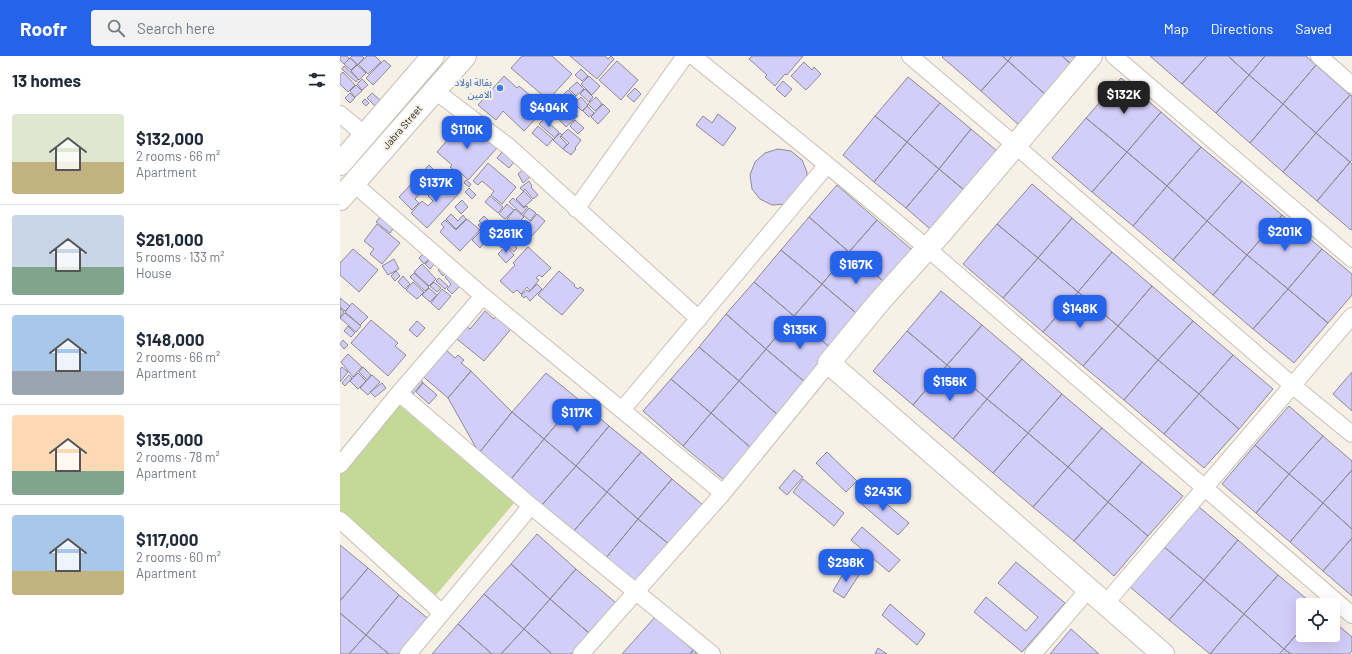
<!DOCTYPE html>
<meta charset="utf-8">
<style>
body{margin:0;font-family:Barlow,"Noto Sans Arabic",sans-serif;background:#f2f2f3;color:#1f2937;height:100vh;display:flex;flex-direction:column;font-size:15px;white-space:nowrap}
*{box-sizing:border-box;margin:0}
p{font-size:13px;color:#747a83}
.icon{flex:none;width:22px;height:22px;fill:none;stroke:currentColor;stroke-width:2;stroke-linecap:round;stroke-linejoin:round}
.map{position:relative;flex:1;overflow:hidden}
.side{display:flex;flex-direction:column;background:#fff;width:340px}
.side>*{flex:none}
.tools{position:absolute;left:956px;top:542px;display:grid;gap:8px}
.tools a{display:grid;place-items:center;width:44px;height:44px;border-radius:4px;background:#fff;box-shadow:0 4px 16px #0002;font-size:20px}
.price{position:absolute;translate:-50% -34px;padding:0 9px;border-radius:8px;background:#2563eb;color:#fff;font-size:13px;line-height:26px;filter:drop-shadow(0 1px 2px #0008)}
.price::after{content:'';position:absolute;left:50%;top:24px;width:12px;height:9px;margin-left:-6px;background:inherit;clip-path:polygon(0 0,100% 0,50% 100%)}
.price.active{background:#222;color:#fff}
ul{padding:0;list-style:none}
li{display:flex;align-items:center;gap:12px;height:100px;padding:0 12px}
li+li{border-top:1px solid #e0e1e3}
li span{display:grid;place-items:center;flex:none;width:112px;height:80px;border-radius:4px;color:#555}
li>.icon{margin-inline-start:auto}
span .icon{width:48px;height:48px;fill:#fffc;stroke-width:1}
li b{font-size:17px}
h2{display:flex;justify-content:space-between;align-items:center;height:48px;padding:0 12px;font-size:17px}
header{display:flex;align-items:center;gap:24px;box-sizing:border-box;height:56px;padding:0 20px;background:#2563eb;color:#fff}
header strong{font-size:19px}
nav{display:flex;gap:22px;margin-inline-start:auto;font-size:14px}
.search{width:280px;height:36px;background:#f2f2f3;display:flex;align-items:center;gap:10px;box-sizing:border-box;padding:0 14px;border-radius:4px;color:#747a83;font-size:15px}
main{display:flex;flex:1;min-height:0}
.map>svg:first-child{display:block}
</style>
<header>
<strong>Roofr</strong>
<div class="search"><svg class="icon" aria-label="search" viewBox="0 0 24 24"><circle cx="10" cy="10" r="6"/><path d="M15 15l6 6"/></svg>Search here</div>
<nav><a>Map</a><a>Directions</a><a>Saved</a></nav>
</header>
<main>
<section class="side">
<h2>13 homes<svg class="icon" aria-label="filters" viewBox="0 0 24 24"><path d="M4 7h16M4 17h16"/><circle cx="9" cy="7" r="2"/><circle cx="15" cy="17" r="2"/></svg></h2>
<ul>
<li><span style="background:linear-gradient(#dfe7d0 60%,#c2b280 0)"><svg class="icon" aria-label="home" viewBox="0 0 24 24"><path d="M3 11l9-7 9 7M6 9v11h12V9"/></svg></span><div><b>$132,000</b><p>2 rooms · 66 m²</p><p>Apartment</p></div></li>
<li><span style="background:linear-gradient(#c9d6e8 65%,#7fa58c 0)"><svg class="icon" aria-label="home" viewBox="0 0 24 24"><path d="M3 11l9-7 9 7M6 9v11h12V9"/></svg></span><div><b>$261,000</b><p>5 rooms · 133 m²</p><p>House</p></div></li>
<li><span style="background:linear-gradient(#a9c7e8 70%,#9aa5b1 0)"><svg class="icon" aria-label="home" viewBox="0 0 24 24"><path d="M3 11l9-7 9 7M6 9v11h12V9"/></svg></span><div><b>$148,000</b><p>2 rooms · 66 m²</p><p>Apartment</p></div></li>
<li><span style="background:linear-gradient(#ffd9b3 70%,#7fa58c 0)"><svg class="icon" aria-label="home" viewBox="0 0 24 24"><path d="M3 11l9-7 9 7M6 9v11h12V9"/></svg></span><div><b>$135,000</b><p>2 rooms · 78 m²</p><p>Apartment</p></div></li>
<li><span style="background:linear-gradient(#a9c7e8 70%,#c2b280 0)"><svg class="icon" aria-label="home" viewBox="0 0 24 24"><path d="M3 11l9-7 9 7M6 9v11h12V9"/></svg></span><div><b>$117,000</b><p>2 rooms · 60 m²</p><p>Apartment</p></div></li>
</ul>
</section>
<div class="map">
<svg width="1012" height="598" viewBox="0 0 1012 598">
<rect width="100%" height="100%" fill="#f7f0e6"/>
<path fill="#c4d996" d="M59,349L174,447L96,539L0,457V417Z"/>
<path fill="#d3cdfa" stroke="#8c8b95" d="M0,0H7L9,3L4,8L0,4Z
M12,0H22L24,2L18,9L10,2Z
M27,0H35L41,6L28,18L18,8Z
M182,0H212L232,18L208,44L171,12Z
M230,0H265L268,3L271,0L274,3L257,23Z
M412,0H463L447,19L445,18L435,30L425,21L427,19L409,3Z
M603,0H662L668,5L641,35L602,1Z
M662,0H672L668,5Z
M672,0H722L733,10L707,40L668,5Z
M722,0H742L733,10Z
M810,0H867L842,28Z
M867,0H888L909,19L876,57L842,28Z
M888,0H925L909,19Z
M925,0H966L976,9L943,48L909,19Z
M10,2L17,8L11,14L4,8Z
M44,4L51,10L33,29L26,22Z
M277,5L298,24L281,44L259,24Z
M668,5L707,40L680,70L641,35Z
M464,6L472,14L474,11L481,18L466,34L451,20Z
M17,9L26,17L19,24L11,15Z
M976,9L1010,39L976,77L943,48Z
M4,10L18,23L16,26L2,13Z
M241,13L248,20L242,25L235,19Z
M3,16L15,29L8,36L0,28V19Z
M909,19L943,48L910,87L876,57Z
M164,20L177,32L179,30L197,45L194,49L202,56L184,75L163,55L156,64L138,49Z
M249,20L260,30L252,39L241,28Z
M568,21L600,47L567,86L535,60Z
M781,22L821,56L787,96L746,62Z
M22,23L28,29L22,34L17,28Z
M443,25L452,33L445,41L436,33Z
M237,26L244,33L236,40L229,33Z
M16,29L22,35L15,41L10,35Z
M295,32L301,38L294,46L287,40Z
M245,33L253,41L249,46L240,38Z
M228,34L237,44L232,48L224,38Z
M10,37L15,42L10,47L5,42Z
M32,37L40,44L35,50L27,42Z
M220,38L236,53L233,56L238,60L226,71L214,58L222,51L215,43Z
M1010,39L1012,40V104L1010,106L976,77Z
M241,41L248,49L242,55L234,47Z
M256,41L262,48L255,55L248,48Z
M25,43L29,47L26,50L22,46Z
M213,45L219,53L214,57L208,50Z
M600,47L631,73L599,113L567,86Z
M263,48L270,55L258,68L251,61Z
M943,48L976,77L943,116L910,87Z
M247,50L254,57L249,61L243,55Z
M208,52L215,60L209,65L201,58Z
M821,56L861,91L827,130L787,96Z
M378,58L396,72L383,90L356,69L363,60L372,67Z
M535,60L567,86L534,126L503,99Z
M746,62L787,96L752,136L712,102Z
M204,63L219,76L215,82L199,68Z
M125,64L157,92L128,124L118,114L116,116L110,111L112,109L97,96Z
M235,64L244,72L238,78L230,70Z
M198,70L213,83L207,90L192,77Z
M228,73L241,84L235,92L236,93L231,99L223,93L229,87L221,80Z
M631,73L663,100L630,139L599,113Z
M220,77L222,79L220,81L227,88L223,93L213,84Z
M976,77L1010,106L977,145L943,116Z
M567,86L599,113L566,152L534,126Z
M861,91L902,125L867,165L827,130Z
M438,93L451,95L462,104L467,116L466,130L446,148L432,149L420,143L412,133L410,119L415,106L425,97Z
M163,95L174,106L169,112L157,102Z
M787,96L827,130L793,170L752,136Z
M1010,106L1012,108V173L1011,174L977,145Z
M148,107L176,131L162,148L151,139L154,135L142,125L138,129L133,125Z
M89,109L96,116L98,114L104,120L92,133L88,129L75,143L79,147L72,154L59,141Z
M185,112L191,120L183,127L178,118Z
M599,113L630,139L597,179L566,152Z
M105,122L120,136L87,172L71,157L82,145L88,150L93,145L88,140Z
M126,124L131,128L129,131L124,127Z
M189,125L192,130L191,131L198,139L193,143L185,133L183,135L180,132Z
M902,125L942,159L907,199L867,165Z
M692,128L732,162L698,202L657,168Z
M497,129L537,164L509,196L469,161Z
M827,130L867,165L833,204L793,170Z
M129,132L136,139L132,143L125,136Z
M184,135L192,144L184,151L176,143Z
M150,140L163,151L158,157L145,146Z
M173,142L184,152L186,150L188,151L182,158L169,146Z
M122,144L128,151L121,158L115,151Z
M167,148L174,154L165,163L159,158Z
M189,152L196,157L190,165L183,159Z
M175,153L184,161L175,170L167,163Z
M111,158L118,165L123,159L126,163L116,173L106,163Z
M197,158L205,165L192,180L184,173Z
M942,159L982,193L948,233L907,199Z
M41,160L54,171L50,177L36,166Z
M144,160L151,167L143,174L138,169L141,167L139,165Z
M469,161L509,196L482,228L441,194Z
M732,162L772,196L738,236L698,202Z
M127,163L140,174L120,195L100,176L104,171L101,168L105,164L116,174Z
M537,164L577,198L549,230L509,196Z
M167,165L172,169L165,177L160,172Z
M867,165L907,199L873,239L833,204Z
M153,166L159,173L150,183L143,176Z
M37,168L60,187L42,208L30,198L34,193L24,185Z
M657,168L698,202L663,242L623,208Z
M172,169L183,178L175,187L165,178Z
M141,175L148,182L140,192L132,184Z
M158,175L165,182L158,189L151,182Z
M184,179L189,184L182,190L178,185Z
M166,182L177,192L174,196L165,188L162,192L159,190Z
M166,190L174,199L166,207L158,198Z
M188,191L211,212L202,221L199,219L196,222L199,224L190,235L187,231L181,238L177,234L173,237L160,225L175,209L173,207Z
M13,193L38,214L19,236L0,219V207Z
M982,193L1012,218V239L988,267L948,233Z
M441,194L482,228L454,260L414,226Z
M509,196L549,230L522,262L482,228Z
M772,196L812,230L778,270L738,236Z
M84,197L89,203L84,208L79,202Z
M907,199L948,233L913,273L873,239Z
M92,202L96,206L90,213L85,208Z
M698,202L738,236L703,276L663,242Z
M54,203L59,213L48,219L42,210Z
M82,208L96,223L89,230L74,216Z
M101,211L107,216L103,220L98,214Z
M56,215L60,220L55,225L51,220Z
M219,215L235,229L234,230L238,233L240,231L244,234L222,259L198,239Z
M74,217L89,231L85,235L70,221Z
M109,217L123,227L112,238L107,233L111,228L105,221Z
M63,220L70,228L65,233L58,226Z
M99,222L108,230L105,233L96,225Z
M73,226L84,236L77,243L66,234Z
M94,226L101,232L97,236L90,230Z
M414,226L454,260L426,293L386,258Z
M197,228L202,233L190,245L186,240L184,242L181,239L187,234L189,236Z
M482,228L522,262L494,295L454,260Z
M812,230L853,265L818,304L778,270Z
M89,232L97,239L90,246L82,239Z
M102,233L111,240L99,254L91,247Z
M948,233L988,267L954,307L913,273Z
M601,235L642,269L607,309L567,275Z
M738,236L778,270L743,310L703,276Z
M0,242L10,250L5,255L0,251Z
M12,247L28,261L20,269L5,256Z
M0,252L4,256L0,261Z
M145,255L154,263L156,260L171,273L144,305L112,279L122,267L130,273Z
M5,257L21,270L16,276L0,262Z
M386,258L426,293L399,325L359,291Z
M454,260L494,295L466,327L426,293Z
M31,264L58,287L55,290L66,299L48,320L11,287Z
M77,265L85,272L77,281L69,274Z
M853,265L893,299L859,338L818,304Z
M642,269L682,303L647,343L607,309Z
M8,270L15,277L11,281L4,275Z
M778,270L818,304L784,344L743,310Z
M567,275L607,309L573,349L533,315Z
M3,284L8,289L4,293L0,288Z
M359,291L399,325L371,357L331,323Z
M104,292L115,302L118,299L124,304L121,307L131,315L108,342L79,317Z
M426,293L466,327L439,360L399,325Z
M8,298L22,311L13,321L1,306Z
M893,299L933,333L899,373L859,338Z
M682,303L722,338L688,377L647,343Z
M818,304L859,338L824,378L784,344Z
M607,309L647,343L613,383L573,349Z
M2,311L8,316L0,326V313Z
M23,311L31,319L27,324L19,316Z
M131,315L172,356L139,397L108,342Z
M1012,316V355L993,338Z
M18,317L26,325L18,333L10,325Z
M206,317L238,343L204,383L172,356Z
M9,319L12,322L5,330L2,327Z
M32,319L40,326L28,339L20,332Z
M76,320L83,326L73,338L66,332Z
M331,323L371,357L343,390L303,355Z
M399,325L439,360L411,392L371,357Z
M42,327L46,332L35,341L30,336Z
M83,327L97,339L89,348L76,336Z
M722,338L762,372L728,411L688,377Z
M859,338L899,373L864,412L824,378Z
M238,343L269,370L236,410L204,383Z
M647,343L688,377L653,417L613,383Z
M949,350L983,380L949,418L915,389Z
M172,356L204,383L171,423L139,397Z
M371,357L411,392L384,424L343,390Z
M269,370L301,396L267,436L236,410Z
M762,372L802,406L768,446L728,411Z
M688,377L728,411L693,451L653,417Z
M983,380L1012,405V414L983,447L949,418Z
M204,383L236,410L202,449L171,423Z
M915,389L949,418L916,457L882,428Z
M301,396L332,423L298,463L267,436Z
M487,396L517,425L506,436L476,407Z
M802,406L843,440L808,480L768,446Z
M236,410L267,436L233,476L202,449Z
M728,411L768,446L734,485L693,451Z
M454,414L463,421L447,439L439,432Z
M1012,414V473L983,447Z
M949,418L983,447L950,486L916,457Z
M332,423L363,449L330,489L298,463Z
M463,423L504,457L494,470L453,436Z
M528,432L569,467L558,479L518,445Z
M267,436L298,463L265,503L233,476Z
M768,446L808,480L774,520L734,485Z
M983,447L1012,473V482L983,515L950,486Z
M858,450L898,484L864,524L823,490Z
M298,463L330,489L296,529L265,503Z
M522,471L560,504L549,516L511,484Z
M197,478L236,513L210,543L171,508Z
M1012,482V540L983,515Z
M898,484L938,519L904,558L864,524Z
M0,489L28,512L0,545Z
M823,490L864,524L829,564L789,530Z
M676,506L725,547L682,596L634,556L646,541L686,575L698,561L658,527Z
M171,508L210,543L184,573L144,538Z
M507,511L519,519L504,542L493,535Z
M28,512L59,539L26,579L0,557V545Z
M236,513L276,547L249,577L210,543Z
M938,519L974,549H963V571L944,593L904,558Z
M864,524L904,558L870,598L829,564Z
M144,538L184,573L161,598H152L118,568Z
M59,539L91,565L63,598H49L26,579Z
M210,543L249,577L231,598H212L184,573Z
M550,548L585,578L577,589L542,559Z
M0,557L26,579L9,598H0Z
M904,558L944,593L939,598H870Z
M315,561L353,594L350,598H282Z
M993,565L1012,581V595L1009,598H951L944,593L963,571V579H993Z
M118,568L152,598H92Z
M184,573L212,598H161Z
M731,573L759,598H710Z
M26,579L49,598H9Z
M538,592L547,598H535Z
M944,593L951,598H939Z
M353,594L357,598H350Z"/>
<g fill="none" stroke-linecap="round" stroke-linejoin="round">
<defs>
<path id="street" d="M353,0C432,64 511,127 588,193C730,314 870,438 1012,559
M570,0L675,89L952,329L1012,378
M774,0L1012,203
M979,0L1012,29
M94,34L168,90L359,263
M0,58L25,79
M13,127L143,240L383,437
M236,153L345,0
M59,337L191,450L372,598
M282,354L487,109
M0,409L59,337L143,240
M0,464L102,557
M765,548L1012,260
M68,598L191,450
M241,598L383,437L489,307
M693,598L748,534"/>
<path id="secondary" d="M751,0L601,177L540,245L489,307L823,598
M0,108L93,0
M0,143L125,0"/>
</defs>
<use href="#street" stroke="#c7c0b7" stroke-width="18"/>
<use href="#secondary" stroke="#c7c0b7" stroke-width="24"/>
<use href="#street" stroke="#fff" stroke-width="16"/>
<use href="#secondary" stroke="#fff" stroke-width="22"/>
</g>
<circle fill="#3f7fe0" stroke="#f7f0e6" stroke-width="1.5" cx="160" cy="32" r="4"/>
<g text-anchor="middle" stroke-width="4" stroke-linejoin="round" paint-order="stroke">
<g font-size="10" fill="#366cbe" stroke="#f7f0e6" text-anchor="end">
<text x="152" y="30">بقالة اولاد<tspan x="152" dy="12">الامين</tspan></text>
</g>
<g font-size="10" fill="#1d1a17" stroke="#f7f0e6">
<text transform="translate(62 71) rotate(-49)" y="4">Jabra Street</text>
</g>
</g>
</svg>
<div class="tools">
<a><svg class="icon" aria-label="locate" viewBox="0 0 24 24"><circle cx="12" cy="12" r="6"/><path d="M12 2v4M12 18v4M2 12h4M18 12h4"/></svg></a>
</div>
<b class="price active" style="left:784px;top:59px">$132K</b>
<b class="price" style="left:209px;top:72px">$404K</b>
<b class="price" style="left:127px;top:94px">$110K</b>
<b class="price" style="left:96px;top:147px">$137K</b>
<b class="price" style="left:945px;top:196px">$201K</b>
<b class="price" style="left:166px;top:198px">$261K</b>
<b class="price" style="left:516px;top:229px">$167K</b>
<b class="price" style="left:740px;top:273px">$148K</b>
<b class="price" style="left:460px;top:294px">$135K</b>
<b class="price" style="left:610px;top:346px">$156K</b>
<b class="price" style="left:237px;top:377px">$117K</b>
<b class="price" style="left:543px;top:456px">$243K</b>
<b class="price" style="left:506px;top:527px">$298K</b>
</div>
</main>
